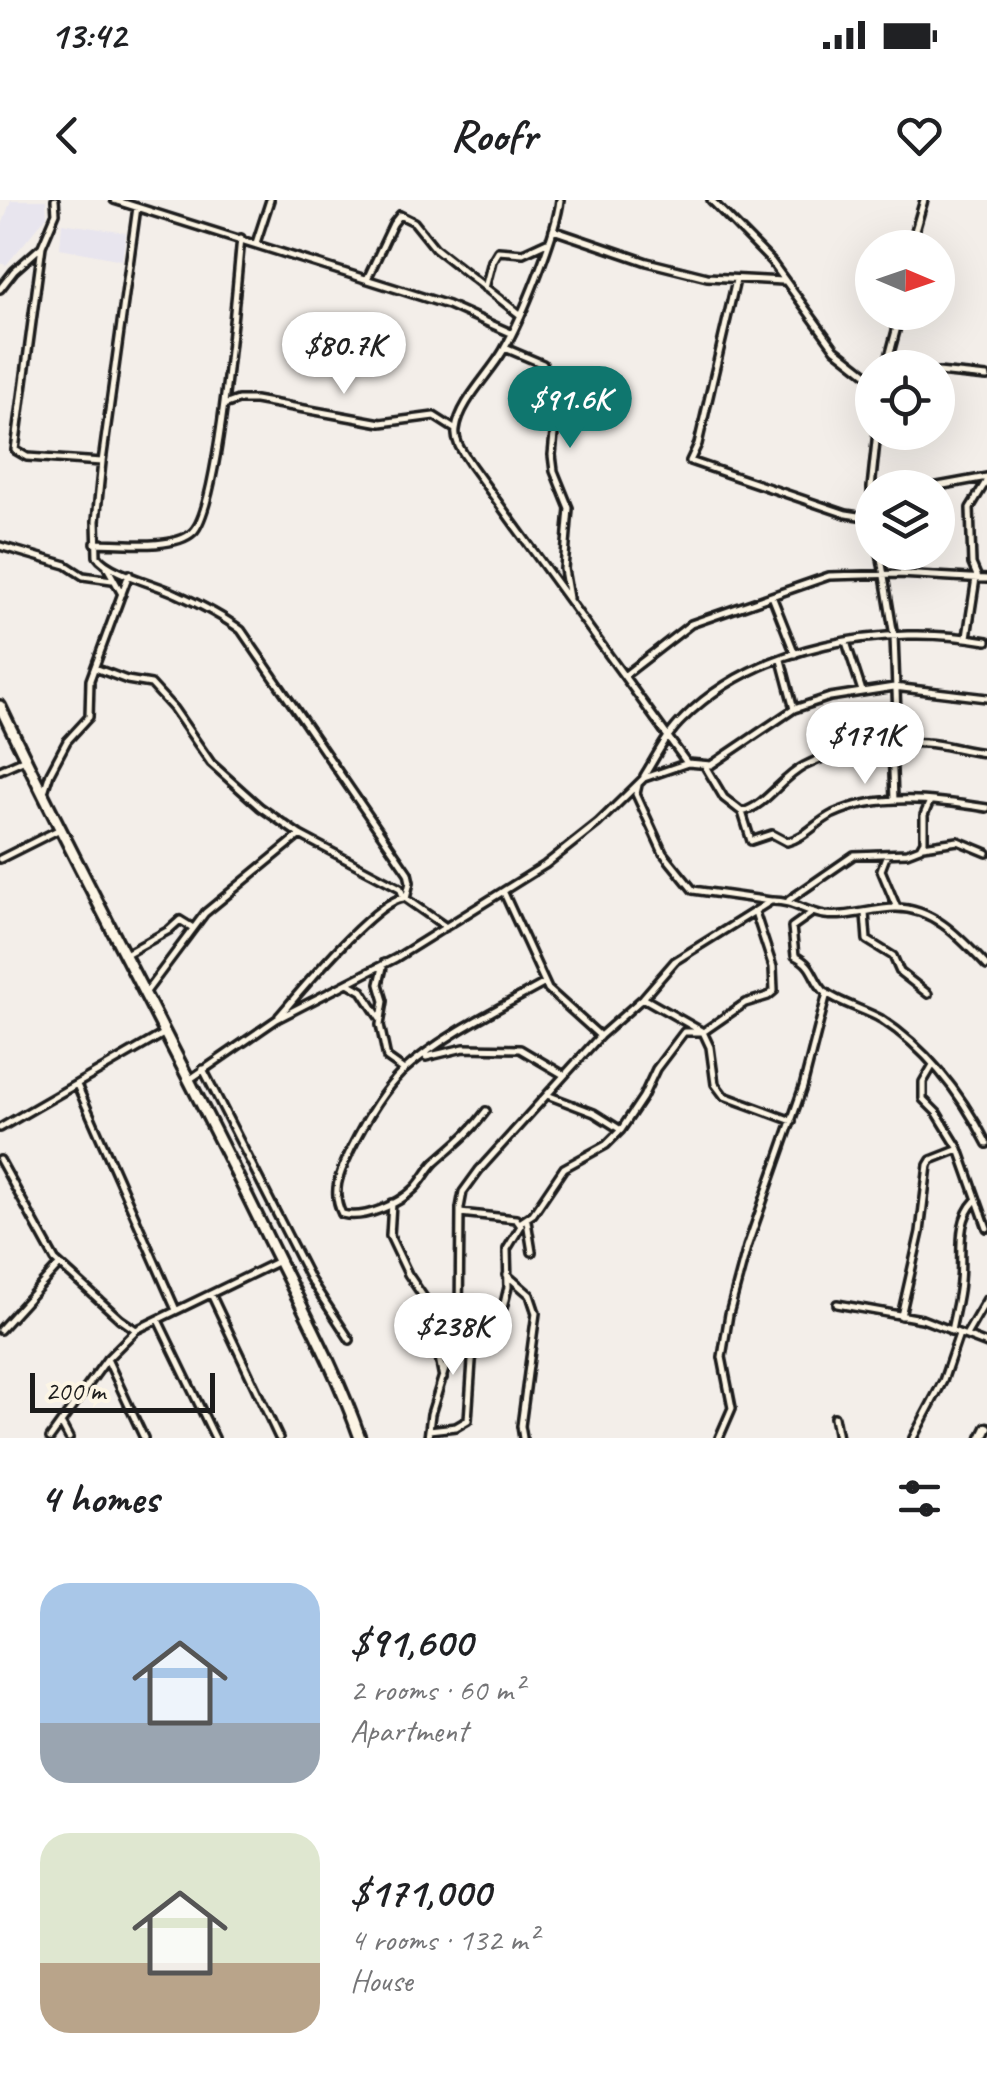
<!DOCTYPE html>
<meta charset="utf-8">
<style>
body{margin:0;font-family:Caveat,sans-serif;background:#f6f6f6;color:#202124;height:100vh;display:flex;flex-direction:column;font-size:38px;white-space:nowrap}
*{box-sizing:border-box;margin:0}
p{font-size:32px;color:#757577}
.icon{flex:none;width:55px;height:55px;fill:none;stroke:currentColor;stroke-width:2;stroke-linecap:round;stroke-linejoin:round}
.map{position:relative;height:1238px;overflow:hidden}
.drawer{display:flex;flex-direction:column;background:#fff;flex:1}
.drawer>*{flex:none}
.needle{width:65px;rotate:92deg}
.controls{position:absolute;left:855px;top:30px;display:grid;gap:20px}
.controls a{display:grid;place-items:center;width:100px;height:100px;border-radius:50%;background:#fff;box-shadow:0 10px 40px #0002;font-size:50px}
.scale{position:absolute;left:30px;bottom:25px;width:185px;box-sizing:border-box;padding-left:10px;border:5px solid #1c1c1c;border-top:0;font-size:28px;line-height:35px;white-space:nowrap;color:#1c1c1c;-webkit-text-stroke:8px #fcf5e5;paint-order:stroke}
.price{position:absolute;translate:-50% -85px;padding:0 22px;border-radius:35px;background:#fff;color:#222;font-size:32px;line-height:65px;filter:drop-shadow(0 2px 5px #0008)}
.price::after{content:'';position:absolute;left:50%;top:60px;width:30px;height:22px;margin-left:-15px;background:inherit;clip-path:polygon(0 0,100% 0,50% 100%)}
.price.selected{background:#0f766e;color:#fff}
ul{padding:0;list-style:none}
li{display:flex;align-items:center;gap:30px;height:250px;padding:0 40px}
li span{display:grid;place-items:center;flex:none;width:280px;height:200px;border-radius:30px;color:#555}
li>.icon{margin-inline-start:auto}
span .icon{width:120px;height:120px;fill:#fffc;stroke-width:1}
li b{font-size:42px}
h2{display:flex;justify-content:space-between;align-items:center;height:120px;padding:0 40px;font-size:42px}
.status{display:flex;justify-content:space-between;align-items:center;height:70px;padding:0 50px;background:#fff;direction:ltr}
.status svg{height:28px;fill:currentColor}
header{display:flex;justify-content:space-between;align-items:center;height:130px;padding:0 40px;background:#fff;font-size:45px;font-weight:800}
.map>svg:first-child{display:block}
</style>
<div class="status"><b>13:42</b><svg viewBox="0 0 49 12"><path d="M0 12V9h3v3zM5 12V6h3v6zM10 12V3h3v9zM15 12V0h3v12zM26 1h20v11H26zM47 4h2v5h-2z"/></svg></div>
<header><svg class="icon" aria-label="back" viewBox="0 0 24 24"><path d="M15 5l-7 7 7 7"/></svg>Roofr<svg class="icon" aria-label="heart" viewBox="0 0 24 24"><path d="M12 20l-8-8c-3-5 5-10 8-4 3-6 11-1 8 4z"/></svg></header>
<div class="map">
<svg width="987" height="1238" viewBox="0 0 987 1238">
<rect width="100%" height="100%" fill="#f3eee9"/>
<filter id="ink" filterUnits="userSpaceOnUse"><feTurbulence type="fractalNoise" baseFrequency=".01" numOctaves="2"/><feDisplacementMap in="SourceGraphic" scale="20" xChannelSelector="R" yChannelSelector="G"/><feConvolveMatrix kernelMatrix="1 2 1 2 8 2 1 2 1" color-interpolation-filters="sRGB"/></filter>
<g filter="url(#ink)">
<path fill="#e8e5ee" d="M11,0H46L47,16L6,65L0,63V31Z
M62,23L126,33L122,60L60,48Z"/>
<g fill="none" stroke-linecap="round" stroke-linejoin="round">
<defs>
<path id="street" d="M55,0L56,13L42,46L15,250L27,257L102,262
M114,0L448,105L511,133
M560,0C556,35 521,120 503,151C489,175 459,203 456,230C454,243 465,255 471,265L687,563
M711,0L771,61L835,149L872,178
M137,7L102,262L96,321L97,356C108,373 157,384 177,394C199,404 221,415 241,430L408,673L410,682L406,699L446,727
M553,30L647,62L707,77L783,81
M256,43L270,0
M910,48L924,0
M367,79L393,24L400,15L414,22L435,48L519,114
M736,80L698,244L690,261L846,314L872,318
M485,88L492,61L498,51L523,53L547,42
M0,89L14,71L40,48
M505,148L543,164L556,213L552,255L554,271L569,308L564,369L569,398
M886,168L901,112
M938,172L987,177
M224,205L238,200H255L381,223L434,216L456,230
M927,288L987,277
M872,318L871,288L877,232
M95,343C120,343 174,350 193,332C220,307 236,85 241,38
M0,346L66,365L83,376L112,380
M880,352L894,436L898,543
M107,367L122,394
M978,378L972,364L970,308L987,280
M772,396L795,454
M967,437L976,378
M846,442L862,491
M781,460L794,509
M95,468L127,480L151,484L173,508L211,563L260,607L300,635L400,688L404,698C376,699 300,792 279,816
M624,476L691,424L829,376L899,374L987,379
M892,544L894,600
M705,566L724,598L742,612C766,606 781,578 804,566C837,549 889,540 926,543C946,544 966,552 987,553
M0,570L25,559
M644,576C656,557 666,535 683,519C757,444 887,423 987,441
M638,585L636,594L663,653L693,690L771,701
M43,595L50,573L67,541L89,517L90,480L129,374
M742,612L751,641L772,634L787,642C806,637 815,623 833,614C880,592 937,600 987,608
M923,646L958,641L987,653
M887,654L881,670L897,708
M0,659L58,630
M504,693L548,789L600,836
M789,700L854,655L907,653L920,648L924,641V615L930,601
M813,712L792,727L795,756C815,766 811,777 824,791C836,802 866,810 881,819C927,849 962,895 987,944
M865,713L867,740L893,756L900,772L928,794
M124,755L169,730L180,720L193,728
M384,763L379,784L384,801L380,825L387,858L404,870
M348,783L362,791L380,819
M146,792L205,713L300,635
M643,798L703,832L710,847L715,884L724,896L792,921
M426,857L464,848L520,849L564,875
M933,865L923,882V899L937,913L959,949L987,1028
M203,869L310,1079L350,1140
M189,880L277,819L396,758L545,665L598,623L644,578L688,563L711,565L794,509L830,497L894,487L987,498
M77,885L176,1110
M547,895L594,913L621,930
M486,911C471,932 454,945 435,962C427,970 423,980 415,988C399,1004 364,1020 342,1014C330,990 341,971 351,949C364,923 381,893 402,872C439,837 500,808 545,783
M0,928L165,833
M0,960L55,1060L120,1119L136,1130
M392,1003L390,1036L408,1074L429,1105L443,1178
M527,1021L532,1052
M521,1022L533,1014L564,968L606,945L621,930L643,897L656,869L684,832H703L745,803L768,796L774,791L773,767L755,712
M507,1075L530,1095L536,1113L521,1226L523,1238
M211,1094L279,1238
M837,1104L922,1119L987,1144
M901,1116L920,1032L928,965L931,960L959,949
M158,1120L215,1238
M459,1124L480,1123L503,1108L508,1087L507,1049L521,1026L516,1019L460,1013
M0,1130L59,1065
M951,1131C954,1114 959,1098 960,1081C963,1054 955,1022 975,1001
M966,1135L987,1099
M107,1159L144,1238
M834,1217L838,1238
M61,1223L69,1238
M429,1230L456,1227L468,1220L472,1161L480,1123
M50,1238L107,1159L136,1130L279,1061
M428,1238L431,1214L459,1124L460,1008L463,992L479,970L600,836L643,798L675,761L771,701C792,700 805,712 825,715C849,718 872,708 896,708C935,708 962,740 987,766
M719,1238L732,1208L722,1157L729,1114L747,1047L803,887L827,793
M913,1238L943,1181L959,1134"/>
<path id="secondary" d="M982,1238L987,1228"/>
<path id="highway" d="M0,506C84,683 179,854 264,1030C297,1099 335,1166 360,1238"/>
</defs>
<use href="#street" stroke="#1c1c1c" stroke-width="12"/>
<use href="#secondary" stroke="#1c1c1c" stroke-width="15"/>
<use href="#highway" stroke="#1c1c1c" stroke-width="16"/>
<use href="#street" stroke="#fcf5e5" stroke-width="5"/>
<use href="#secondary" stroke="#fcf5e5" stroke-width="8"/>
<use href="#highway" stroke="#fcf5e5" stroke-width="9"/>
</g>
</g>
</svg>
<div class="controls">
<a><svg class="needle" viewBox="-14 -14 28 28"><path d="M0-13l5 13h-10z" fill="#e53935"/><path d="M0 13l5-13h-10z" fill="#757577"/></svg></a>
<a><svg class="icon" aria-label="locate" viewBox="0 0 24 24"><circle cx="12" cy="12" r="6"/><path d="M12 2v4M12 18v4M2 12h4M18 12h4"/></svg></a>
<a><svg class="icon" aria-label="layers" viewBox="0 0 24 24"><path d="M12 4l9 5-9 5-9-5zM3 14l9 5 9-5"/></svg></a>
</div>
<div class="scale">200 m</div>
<b class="price" style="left:344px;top:197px">$80.7K</b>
<b class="price selected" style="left:570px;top:251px">$91.6K</b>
<b class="price" style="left:865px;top:587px">$171K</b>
<b class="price" style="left:453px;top:1178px">$238K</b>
</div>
<section class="drawer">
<h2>4 homes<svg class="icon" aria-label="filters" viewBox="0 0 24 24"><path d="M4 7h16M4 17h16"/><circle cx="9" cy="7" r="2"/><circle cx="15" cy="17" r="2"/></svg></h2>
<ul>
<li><span style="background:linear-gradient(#a9c7e8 70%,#9aa5b1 0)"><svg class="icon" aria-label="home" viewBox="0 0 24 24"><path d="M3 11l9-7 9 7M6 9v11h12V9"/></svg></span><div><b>$91,600</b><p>2 rooms · 60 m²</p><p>Apartment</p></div></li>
<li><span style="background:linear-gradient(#dfe7d0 65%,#b9a48a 0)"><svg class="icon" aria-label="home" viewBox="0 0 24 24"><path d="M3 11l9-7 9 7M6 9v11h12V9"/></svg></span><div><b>$171,000</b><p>4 rooms · 132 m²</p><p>House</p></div></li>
</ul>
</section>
